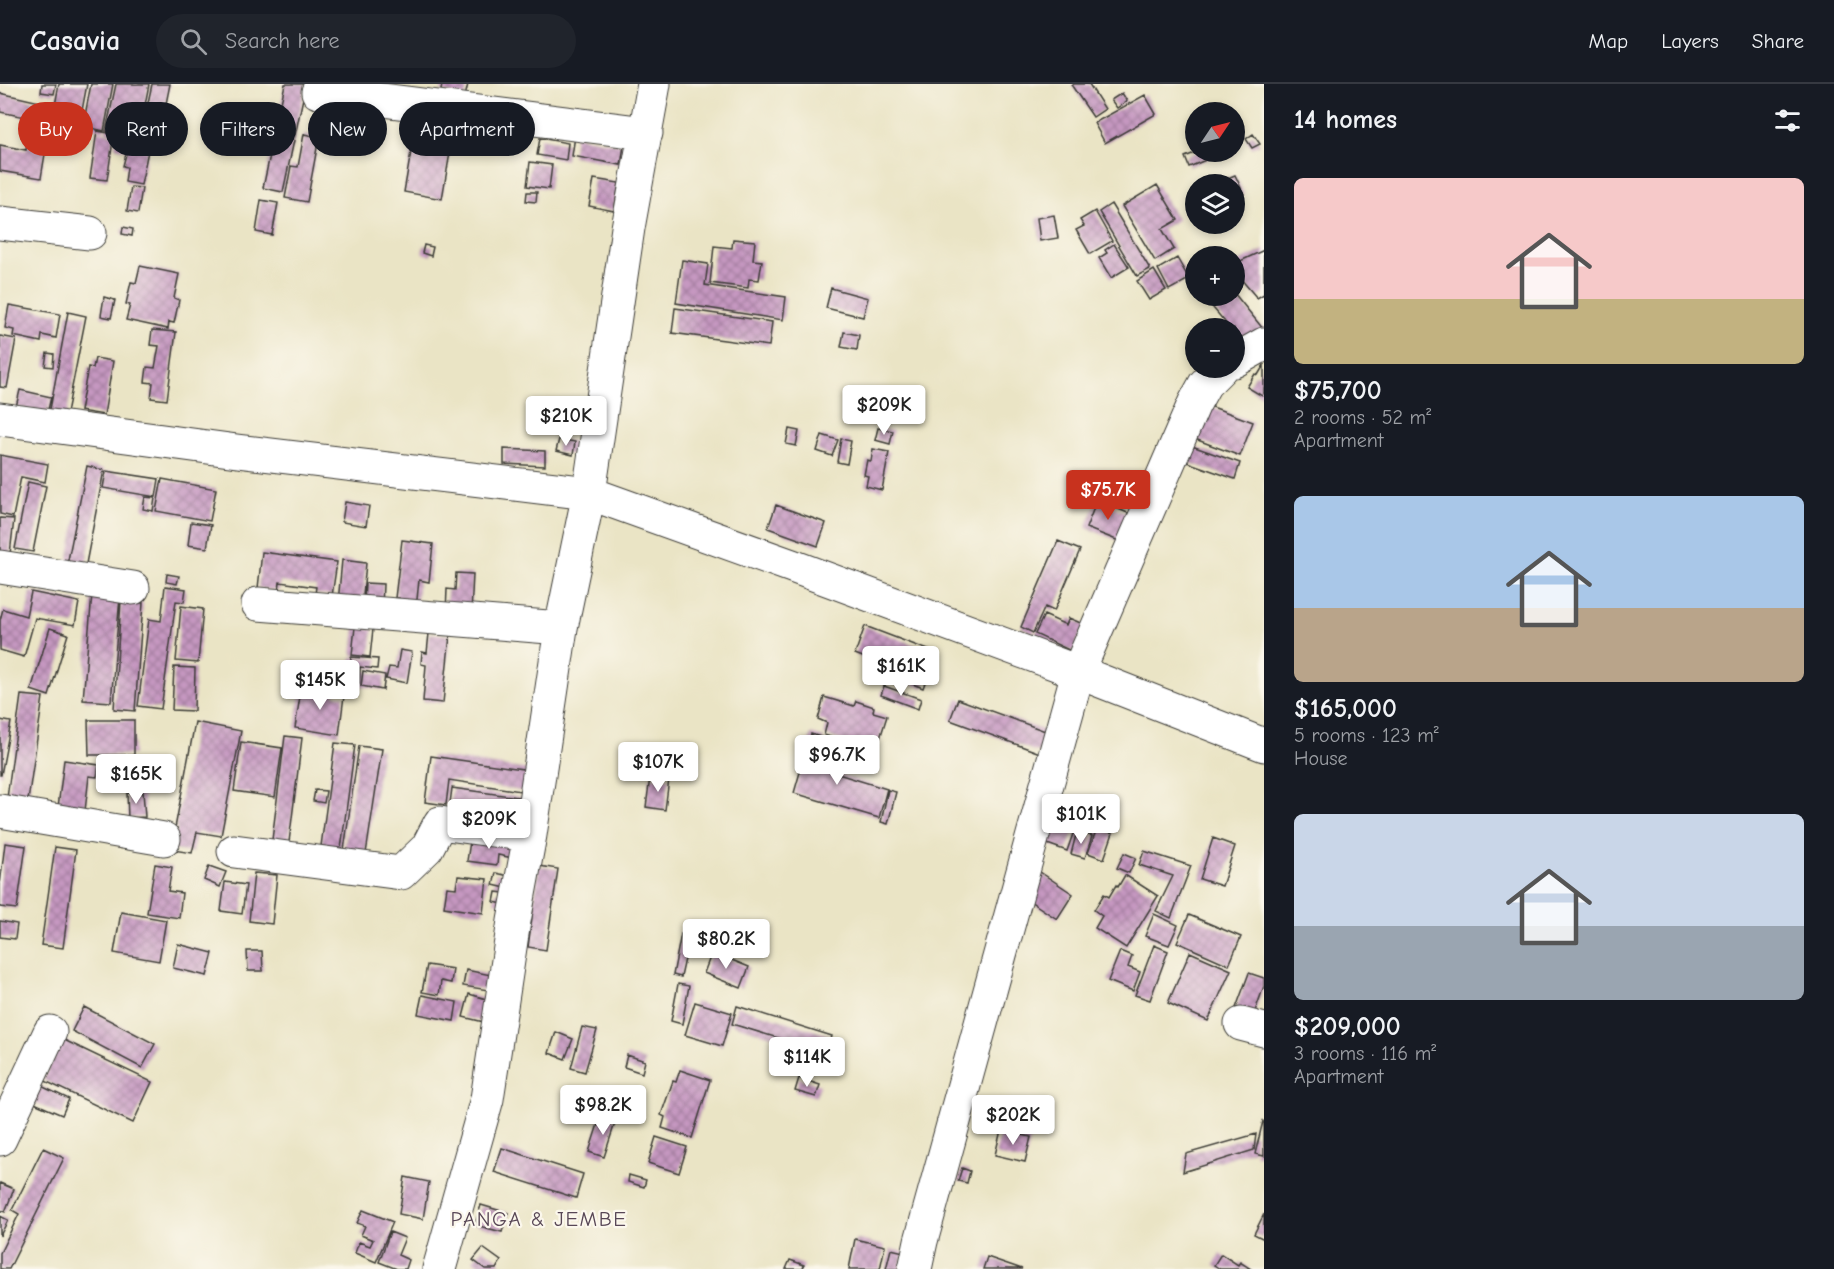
<!DOCTYPE html>
<meta charset="utf-8">
<style>
body{margin:0;font-family:"Comic Neue",sans-serif;background:#20242c;color:#f1f3f6;height:100vh;display:flex;flex-direction:column;font-size:22px;white-space:nowrap}
*{box-sizing:border-box;margin:0}
p{font-size:20px;color:#9ea1a6}
.icon{flex:none;width:33px;height:33px;fill:none;stroke:currentColor;stroke-width:2;stroke-linecap:round;stroke-linejoin:round}
.map{position:relative;flex:1;overflow:hidden}
.sheet{display:flex;flex-direction:column;background:#171b24;width:570px}
.sheet>*{flex:none}
.guide{position:absolute;left:18px;top:18px;width:570px;height:54px;display:flex;gap:12px}
.needle{width:39px;rotate:55deg}
.fabs{position:absolute;left:1185px;top:18px;display:grid;gap:12px}
.fabs a{display:grid;place-items:center;width:60px;height:60px;border-radius:50%;background:#171b24;box-shadow:0 3px 9px #0003;font-size:30px}
.price{position:absolute;translate:-50% -51px;padding:0 14px;border-radius:6px;background:#fff;color:#222;font-size:20px;line-height:39px;filter:drop-shadow(0 2px 3px #0008)}
.price::after{content:'';position:absolute;left:50%;top:36px;width:18px;height:14px;margin-left:-9px;background:inherit;clip-path:polygon(0 0,100% 0,50% 100%)}
.price.current{background:#c8321e;color:#fff}
ul{padding:0;list-style:none}
li{display:grid;align-content:center;gap:12px;height:318px;padding:0 30px}
li span{display:grid;place-items:center;height:186px;border-radius:9px;color:#555}
li>.icon{margin-inline-start:auto}
span .icon{width:108px;height:108px;fill:#fffc;stroke-width:1}
li b{font-size:26px}
h2{display:flex;justify-content:space-between;align-items:center;height:72px;padding:0 30px;font-size:26px}
.pill{padding:0 21px;border-radius:27px;background:#171b24;box-shadow:0 3px 9px #0003;font-size:21px;line-height:54px}
.pill.current{background:#c8321e;color:#fff}
header{display:flex;align-items:center;gap:36px;box-sizing:border-box;height:84px;padding:0 30px;background:#171b24;border-bottom:2px solid #363941}
header strong{font-size:28px}
nav{display:flex;gap:33px;margin-inline-start:auto;font-size:21px}
.search{width:420px;height:54px;background:#20242c;display:flex;align-items:center;gap:15px;box-sizing:border-box;padding:0 21px;border-radius:33px;color:#9ea1a6;font-size:22px}
main{display:flex;flex:1;min-height:0}
.map>svg:first-child{display:block}
</style>
<header>
<strong>Casavia</strong>
<div class="search"><svg class="icon" aria-label="search" viewBox="0 0 24 24"><circle cx="10" cy="10" r="6"/><path d="M15 15l6 6"/></svg>Search here</div>
<nav><a>Map</a><a>Layers</a><a>Share</a></nav>
</header>
<main>
<div class="map">
<svg width="1264" height="1185" viewBox="0 0 1264 1185">
<defs>
<pattern id="building-cross-hatch" width="8" height="8" patternUnits="userSpaceOnUse" patternTransform="scale(1.5)"><rect width="8" height="8" fill="#c698c1"/><path d="M0 0l8 8M0 8l8-8" fill="none" stroke="#a07b9c"/></pattern>
</defs>
<rect width="100%" height="100%" fill="#fbf7ec"/>
<filter id="ink" filterUnits="userSpaceOnUse"><feTurbulence type="fractalNoise" baseFrequency=".0167" numOctaves="2"/><feDisplacementMap in="SourceGraphic" scale="12" xChannelSelector="R" yChannelSelector="G"/><feConvolveMatrix kernelMatrix="1 2 1 2 8 2 1 2 1" color-interpolation-filters="sRGB"/></filter>
<filter id="wash" filterUnits="userSpaceOnUse"><feTurbulence type="fractalNoise" baseFrequency=".008" numOctaves="4" result="noise"/><feDisplacementMap in="SourceGraphic" scale="24" xChannelSelector="R" yChannelSelector="G"/><feGaussianBlur stdDeviation="1.35" result="paint"/><feColorMatrix in="noise" values="0 0 0 0 0 0 0 0 0 0 0 0 0 0 0 0 0 1.4 0 .05"/><feComposite in="paint" operator="in"/></filter>
<g filter="url(#wash)">
<rect width="100%" height="100%" fill="#eae4c5"/>
<g id="blocks">
<path fill="url(#building-cross-hatch)" d="M42,0H56L54,10L41,8Z
M59,0H87L81,32L54,27Z
M91,0H113L104,47L83,42Z
M116,0H149L139,53L106,47Z
M152,0H170L159,55L141,52Z
M285,0H306L283,108L263,104Z
M442,0H468L465,13L441,7Z
M1074,0H1089L1105,25L1093,33L1072,2Z
M0,9L53,21L50,38L0,28Z
M1122,9L1127,17L1117,24L1111,16Z
M1145,11L1156,30L1105,59L1094,39Z
M97,47L114,50L107,96L90,94Z
M304,50L319,53L307,118L285,114L291,82L298,83Z
M1253,50L1260,60L1252,64L1246,55Z
M117,51L150,57L141,101L125,98L127,83L123,82L127,66L115,63Z
M575,52L624,61L621,81L572,72Z
M540,54L568,59L566,76L537,71Z
M27,60L46,64L41,94L0,87V61L26,66Z
M432,61L451,63L442,115L404,108L412,62L431,64Z
M1197,68H1219L1220,70L1189,83L1185,73Z
M530,78L552,81L549,105L527,102Z
M1235,91L1244,110L1234,114V100H1213Z
M594,95L619,99L614,127L589,122Z
M1157,101L1178,136L1162,145L1174,165L1155,177L1122,122Z
M131,103L142,104L138,129L127,127Z
M527,108H537L536,118L526,117Z
M261,116L278,119L272,151L256,148Z
M1111,120L1150,185L1137,192L1099,128Z
M1095,127L1112,157L1090,170L1076,146L1084,142L1080,136Z
M1054,131L1058,154L1040,157L1037,134Z
M123,143L133,145L132,152L122,150Z
M733,155L755,157L753,176L762,177L759,196L749,195L748,204L710,199L714,162L732,164Z
M1114,160L1129,183L1111,194L1099,174L1107,169L1105,166Z
M424,161L433,163L431,172L422,169Z
M1264,166V210L1257,214L1234,187V180Z
M1177,174L1189,195L1169,206L1158,185Z
M682,176L708,180L705,201L786,213L783,236L676,219Z
M140,182L179,190L174,214L179,216L174,239L169,238L168,245L126,236L130,221L126,220L131,198L136,199Z
M1154,186L1166,206L1149,216L1137,197Z
M831,204L868,214L863,233L826,224Z
M1234,209L1264,246L1246,265L1234,250V244H1230L1203,212H1234Z
M104,213L115,216L111,234L101,232Z
M9,221L60,230L56,254L42,251L41,258L13,252L14,246L5,244Z
M675,224L772,238L769,262L672,249Z
M68,228L86,232L66,334L49,331Z
M152,246L176,248L167,316L151,314L153,299L145,298L147,283L155,284L159,262L150,261Z
M844,248L859,251L857,266L841,263Z
M0,252L16,255L7,304L0,303Z
M47,269L54,270L53,283L45,282Z
M95,274L113,277L104,331L80,327L88,283L93,284Z
M1264,281V308L1262,312L1247,303L1255,290L1258,291Z
M20,306L51,313L47,330L16,323Z
M867,314L871,329L851,334L847,319Z
M1207,321L1253,338L1240,372L1195,355Z
M878,344L893,347L890,360L875,356Z
M789,345L799,347L796,362L786,360Z
M822,351L838,356L832,372L817,367Z
M559,355L575,358L573,371L556,367Z
M841,355L851,357L847,380L837,378Z
M1192,362L1240,379L1235,395L1187,378Z
M504,365L545,367V382L504,380Z
M873,365L889,368L882,406L866,402L868,392L864,391L867,376L871,377Z
M0,371L48,380L45,398L21,393L13,433L0,430Z
M87,382L104,386L85,485L67,481Z
M106,387L159,395L156,413L103,404Z
M162,395L216,405L210,437L156,427Z
M28,398L46,402L33,468L15,465Z
M145,413L155,414L153,427L143,425Z
M1097,416L1130,430L1119,457L1086,444Z
M345,418L369,422L366,442L342,438Z
M776,421L826,439L818,462L768,444Z
M0,434L14,435L10,470L0,468Z
M191,438L211,441L207,464L188,461Z
M402,456L433,460L429,498L419,496L416,525L398,523L399,514H395Z
M1058,457L1080,466L1054,527L1045,523L1033,549L1021,543Z
M262,468L337,478L332,512L315,510L316,503L280,498L279,507L258,504Z
M342,476L366,479L362,521L338,519Z
M456,489L473,490L471,529H446L447,505L455,506Z
M167,490L179,492L177,500L166,498Z
M365,499L383,500L382,523L364,522Z
M165,502L186,505L184,518L176,517L161,625L138,622L149,535L161,537Z
M31,508L79,518L75,541L35,534L24,573L0,566V536L3,525L26,532Z
M92,510L120,513L111,618L83,616Z
M121,517L143,519L135,627L114,625Z
M181,522L203,525L198,579L176,577Z
M1044,531L1066,541L1069,534L1085,541L1073,568L1035,550Z
M865,542L936,569L923,604L866,582L868,575L855,570Z
M355,543L373,545L370,573L352,571Z
M50,544L68,550L49,612L31,606Z
M429,549L450,551L443,619L423,617L426,581L421,580L422,568L427,569Z
M400,566L412,568L407,599L386,595L389,583L397,584Z
M351,573L378,575L377,585L360,583L359,599L349,598Z
M174,583L195,584L194,627L172,626Z
M363,587L385,591L383,606L361,602Z
M310,602L335,606L334,611L344,612L339,651L295,644L301,606L309,608Z
M884,602L921,615L918,625L881,611Z
M21,611L43,613L28,717L7,714Z
M824,613L854,622L856,617L874,623L873,628L887,632L876,667L824,651L827,639L818,635Z
M958,615L1048,648L1040,669L950,636Z
M0,636L11,638L1,691H0Z
M88,636H134V671H89Z
M195,638L241,647L221,752L197,748L192,769L173,766L177,744H175Z
M811,650L824,654L815,683L887,705L879,734L794,709Z
M285,652L302,654L289,758L272,756Z
M241,658L282,664L275,713L234,707Z
M335,659L355,661L341,765L321,762Z
M359,662L382,665L365,776L343,773Z
M431,672L530,686L527,708L449,696L446,721L425,718Z
M64,676L99,681L97,693L89,692L85,727L58,723Z
M650,693L669,695L665,726L646,723Z
M452,704L525,714L522,737L449,727Z
M315,706L326,707L324,719L313,717Z
M888,706L896,708L888,740L881,738Z
M143,708L145,733L128,734L127,709Z
M1047,737L1074,747L1067,767L1039,757Z
M1097,744L1113,749L1104,775L1088,769Z
M1077,747L1092,752L1085,774L1071,770Z
M471,751L515,757L513,774L498,771L497,781L467,777Z
M1213,754L1235,762L1222,802L1200,795Z
M5,759L26,762L17,825L0,823V801Z
M55,763L76,766L63,864L41,861Z
M1144,767L1191,782L1171,834L1156,827L1173,792L1139,781Z
M1124,769L1136,774L1129,789L1117,784Z
M155,780L172,783L168,807L182,809L179,834L147,829Z
M209,782L226,788L220,803L204,796Z
M539,782L558,785L546,866L528,863Z
M1037,786L1073,810L1057,835L1021,811Z
M254,789L277,791L272,840L249,837Z
M496,789L509,792L506,804L493,801Z
M1125,791L1158,812L1126,864L1095,844L1102,832L1094,826L1104,810L1109,813L1116,801L1118,803Z
M458,792L487,795L483,829L444,823L447,803L456,804Z
M225,798L246,801L242,830L221,827Z
M496,808L504,809L503,820L494,818Z
M121,828L166,836L159,877L114,869Z
M1154,830L1178,841L1169,861L1145,852Z
M1189,831L1241,853L1229,881L1177,858Z
M0,837L17,840L15,855L0,853Z
M681,850L690,852L681,893L673,891Z
M178,860L213,869L207,892L173,884Z
M1154,861L1168,867L1150,916L1135,911Z
M247,867H262L263,887H248Z
M1120,867L1132,872L1128,883L1140,888L1133,907L1108,897Z
M712,868L749,883L741,904L704,889Z
M1190,868L1231,886L1208,937L1168,919Z
M427,881L453,885L451,899L441,897L439,911L422,908Z
M466,886L496,892L494,907L463,902Z
M1249,889L1264,894V902L1254,930L1236,924Z
M678,900L689,902L682,940L671,937Z
M469,910L490,916L484,938L463,933Z
M422,911L457,918L454,937L418,930Z
M695,918L732,929L722,962L685,951Z
M737,922L832,952L827,969L732,940Z
M84,923L155,960L142,984L72,947Z
M582,943L597,946L585,988L571,984Z
M556,948L573,955L565,975L549,969Z
M62,955L152,998L133,1039L43,996Z
M627,971L645,977L642,989L624,983Z
M680,986L710,996L692,1054L662,1044L665,1033L661,1031L673,997L676,998Z
M799,994L820,1001L816,1013L795,1007Z
M39,1001L69,1015L62,1031L32,1018Z
M601,1031L616,1036L604,1073L589,1068Z
M1263,1037L1264,1038V1072L1255,1070Z
M1001,1046L1031,1053L1025,1078L995,1071Z
M1256,1050L1254,1066L1183,1088L1186,1070Z
M656,1053L687,1063L679,1089L648,1079Z
M43,1064L64,1074L9,1185H0V1169L19,1130L12,1126Z
M502,1064L583,1090L576,1114L494,1088Z
M962,1084L970,1087L967,1099L958,1097Z
M629,1091L646,1096L644,1103L628,1098Z
M405,1093L429,1098L423,1135L399,1130Z
M0,1099L14,1105L5,1128L0,1126Z
M481,1121L508,1129L502,1148L475,1141Z
M363,1126L393,1138L376,1178L355,1169L359,1158L370,1162L373,1156L361,1151L365,1142L357,1139Z
M1264,1130V1155L1254,1150Z
M0,1132L8,1136L0,1152Z
M390,1148L405,1154L398,1171L409,1176L406,1185H397L379,1178Z
M855,1155L885,1162L880,1185H849Z
M483,1164L501,1177L496,1185H485L473,1176Z
M891,1165L904,1168L900,1185H886Z
M1221,1170L1238,1181L1240,1178L1251,1185H1220L1214,1181Z
M987,1173L1022,1185H983Z
M790,1176L804,1181L803,1185H786Z"/>
</g>
</g>
<g filter="url(#ink)">
<use href="#blocks" fill-opacity="0" stroke="#3b3a35" stroke-width="1.5"/>
<g fill="none" stroke-linecap="round" stroke-linejoin="round">
<defs>
<path id="minor" d="M318,8L646,49
M0,139L90,149
M1234,277L1264,260
M0,335L237,367L589,409L792,482L1078,588L1264,661
M0,483L133,504
M258,520L561,544
M0,727L164,755
M234,767L401,789L427,764L440,739L530,751
M1241,940L1264,946
M0,1055L50,948
M439,1185L487,1015L514,837L530,751L561,544L589,409L628,144L654,0
M915,1185L921,1157L1078,588L1194,320L1205,300L1221,284"/>
</defs>
<use href="#minor" stroke="#3b3a35" stroke-width="35"/>
<use href="#minor" stroke="#fff" stroke-width="33"/>
</g>
</g>
<g text-anchor="middle" stroke-width="4.5" stroke-linejoin="round" paint-order="stroke">
<g font-size="21" letter-spacing="1.5" fill="#584756" stroke="#fbf7ec">
<text x="539" y="1142">PANGA &amp; JEMBE</text>
</g>
</g>
</svg>
<div class="fabs">
<a><svg class="needle" viewBox="-14 -14 28 28"><path d="M0-13l5 13h-10z" fill="#e53935"/><path d="M0 13l5-13h-10z" fill="#9ea1a6"/></svg></a>
<a><svg class="icon" aria-label="layers" viewBox="0 0 24 24"><path d="M12 4l9 5-9 5-9-5zM3 14l9 5 9-5"/></svg></a>
<a>+</a>
<a>−</a>
</div>
<b class="price" style="left:884px;top:352px">$209K</b>
<b class="price" style="left:566px;top:363px">$210K</b>
<b class="price current" style="left:1108px;top:437px">$75.7K</b>
<b class="price" style="left:901px;top:613px">$161K</b>
<b class="price" style="left:320px;top:627px">$145K</b>
<b class="price" style="left:837px;top:702px">$96.7K</b>
<b class="price" style="left:658px;top:709px">$107K</b>
<b class="price" style="left:136px;top:721px">$165K</b>
<b class="price" style="left:1081px;top:761px">$101K</b>
<b class="price" style="left:489px;top:766px">$209K</b>
<b class="price" style="left:726px;top:886px">$80.2K</b>
<b class="price" style="left:807px;top:1004px">$114K</b>
<b class="price" style="left:603px;top:1052px">$98.2K</b>
<b class="price" style="left:1013px;top:1062px">$202K</b>
<div class="guide">
<a class="pill current">Buy</a>
<a class="pill">Rent</a>
<a class="pill">Filters</a>
<a class="pill">New</a>
<a class="pill">Apartment</a>
</div>
</div>
<section class="sheet">
<h2>14 homes<svg class="icon" aria-label="filters" viewBox="0 0 24 24"><path d="M4 7h16M4 17h16"/><circle cx="9" cy="7" r="2"/><circle cx="15" cy="17" r="2"/></svg></h2>
<ul>
<li><span style="background:linear-gradient(#f6c9c9 65%,#c2b280 0)"><svg class="icon" aria-label="home" viewBox="0 0 24 24"><path d="M3 11l9-7 9 7M6 9v11h12V9"/></svg></span><div><b>$75,700</b><p>2 rooms · 52 m²</p><p>Apartment</p></div></li>
<li><span style="background:linear-gradient(#a9c7e8 60%,#b9a48a 0)"><svg class="icon" aria-label="home" viewBox="0 0 24 24"><path d="M3 11l9-7 9 7M6 9v11h12V9"/></svg></span><div><b>$165,000</b><p>5 rooms · 123 m²</p><p>House</p></div></li>
<li><span style="background:linear-gradient(#c9d6e8 60%,#9aa5b1 0)"><svg class="icon" aria-label="home" viewBox="0 0 24 24"><path d="M3 11l9-7 9 7M6 9v11h12V9"/></svg></span><div><b>$209,000</b><p>3 rooms · 116 m²</p><p>Apartment</p></div></li>
</ul>
</section>
</main>
